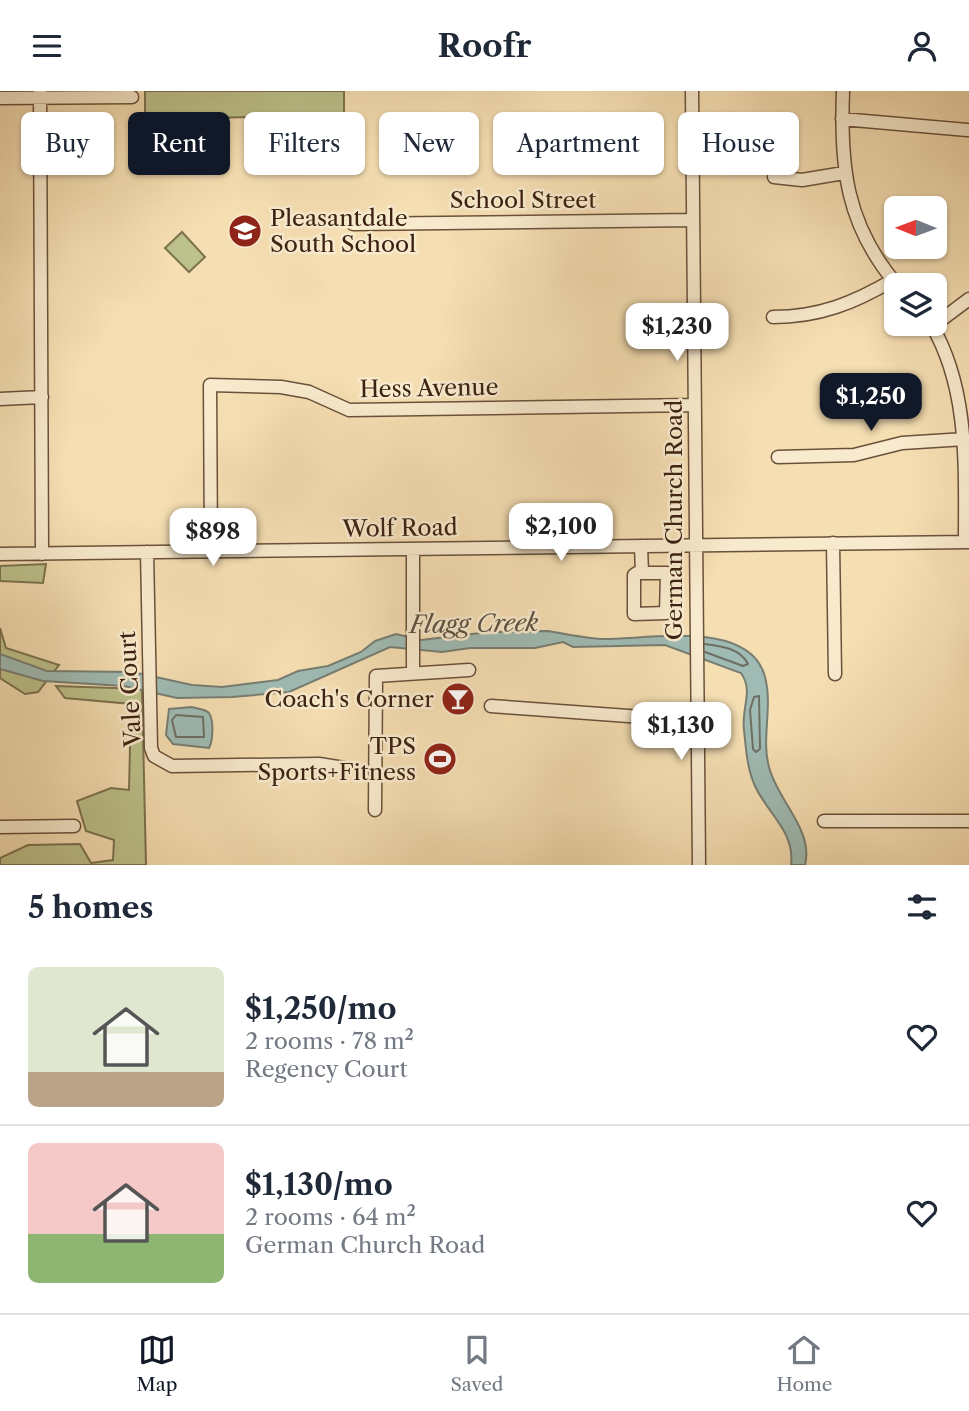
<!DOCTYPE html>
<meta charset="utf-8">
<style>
body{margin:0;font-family:"Libre Caslon Text",serif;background:#f2f2f3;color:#1f2937;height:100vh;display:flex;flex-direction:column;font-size:26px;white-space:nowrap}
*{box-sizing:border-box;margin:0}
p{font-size:23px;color:#747a83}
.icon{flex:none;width:38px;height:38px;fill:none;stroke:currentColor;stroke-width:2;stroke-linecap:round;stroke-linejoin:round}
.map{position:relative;height:774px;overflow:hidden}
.drawer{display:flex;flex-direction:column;background:#fff;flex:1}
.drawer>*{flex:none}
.top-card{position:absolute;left:21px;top:21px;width:928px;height:63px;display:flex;gap:14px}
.needle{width:46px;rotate:271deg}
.buttons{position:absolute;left:884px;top:105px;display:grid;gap:14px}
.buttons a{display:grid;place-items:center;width:63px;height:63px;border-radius:10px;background:#fff;box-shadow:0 2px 5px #0004;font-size:35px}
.price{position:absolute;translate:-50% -60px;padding:0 16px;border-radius:14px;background:#fff;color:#222;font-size:23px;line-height:46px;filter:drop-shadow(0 2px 4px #0008)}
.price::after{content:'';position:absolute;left:50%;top:42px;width:21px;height:16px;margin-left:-10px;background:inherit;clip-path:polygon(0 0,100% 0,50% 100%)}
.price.current{background:#111827;color:#fff}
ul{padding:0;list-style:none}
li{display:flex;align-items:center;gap:21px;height:175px;padding:0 28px}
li+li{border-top:2px solid #e0e1e3}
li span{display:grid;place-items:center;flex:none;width:196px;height:140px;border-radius:10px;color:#555}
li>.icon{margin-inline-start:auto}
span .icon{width:84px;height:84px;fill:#fffc;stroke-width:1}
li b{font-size:30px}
h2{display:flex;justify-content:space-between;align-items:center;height:84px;padding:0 28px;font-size:30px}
.chip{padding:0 24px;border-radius:10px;background:#fff;box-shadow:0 2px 5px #0004;font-size:24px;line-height:63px}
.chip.current{background:#111827;color:#fff}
header{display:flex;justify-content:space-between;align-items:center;height:91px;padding:0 28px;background:#fff;font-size:32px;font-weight:800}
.menu{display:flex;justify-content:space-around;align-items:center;height:98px;border-top:2px solid #e0e1e3;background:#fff;font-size:19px;color:#747a83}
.menu a{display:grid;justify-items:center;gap:4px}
.menu .current{color:#111827}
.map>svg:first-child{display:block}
</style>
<header><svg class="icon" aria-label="menu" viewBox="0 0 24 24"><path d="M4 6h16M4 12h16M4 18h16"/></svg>Roofr<svg class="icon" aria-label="person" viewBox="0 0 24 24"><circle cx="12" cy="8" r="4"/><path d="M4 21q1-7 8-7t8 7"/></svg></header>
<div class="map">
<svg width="969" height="774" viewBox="0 0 969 774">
<rect width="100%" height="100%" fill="#f5deb2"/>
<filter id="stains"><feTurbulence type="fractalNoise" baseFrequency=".00286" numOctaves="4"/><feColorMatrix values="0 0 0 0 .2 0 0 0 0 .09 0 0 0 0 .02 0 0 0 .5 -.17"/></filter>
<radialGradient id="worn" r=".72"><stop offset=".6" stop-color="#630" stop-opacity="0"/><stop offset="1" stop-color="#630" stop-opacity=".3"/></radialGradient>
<path fill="#bdc18b" stroke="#7c724e" stroke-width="2" d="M145,0H344V33L268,34L251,26L208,27L163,70L155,63L141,77L140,62L145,53Z
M182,141L205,166L189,181L165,157Z
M46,473L43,492L0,490V475Z
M0,537L6,557L59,574L38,601L25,603L0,587Z
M56,595L142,598L146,774H0V767L28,754L80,753L91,772L113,769L114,749L86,740L77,710L111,697L129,699L131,613L65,607Z"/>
<path fill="#9fbbb4" stroke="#777e73" stroke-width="2" d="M548,540C565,543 584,547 601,548C646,549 750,527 765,586C773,616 761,648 769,676C777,709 814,739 805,774H791C795,741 769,724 756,697C747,679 746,658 744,639C741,617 754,600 741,582L665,554L573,556L563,551L535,557H470L442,561L390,556L289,601L232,606L177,607L124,595L43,590L0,578V563L47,580L133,581L192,594L222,596L278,589L298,580L328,575L361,561L375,550L396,543L421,549L489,541Z
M192,616C198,618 205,618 209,622C214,629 213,650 209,657L173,653L166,644L169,618Z"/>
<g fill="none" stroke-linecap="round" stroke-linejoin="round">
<path stroke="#6e6e63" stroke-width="2" d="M705,553C721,555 740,557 748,573L743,575L705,561
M759,605L760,658L756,661L753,658L750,619L754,606Z
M176,624L203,626L204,646H176L172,629Z"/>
<defs>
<path id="minor" d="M40,0L42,463
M692,0L699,774
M843,0C840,76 846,134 897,194
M0,7L132,6
M842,28L967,39
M774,86L802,89L844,82
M353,133L693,129
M773,226C819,226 854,212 893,189
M931,233C969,297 965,374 965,451
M933,235L969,208
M0,308L42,306
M778,366L854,364L902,352L965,348
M833,452L835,583
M641,455L642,482
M413,458V581
M211,460L210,294L281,296L309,301L349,319L694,314
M147,461L151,657L154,665L172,675L319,673L344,677
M0,463L969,451
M637,482H667L666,522L634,523V484Z
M491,615L697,630
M375,719L376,585L469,579
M824,730H969
M0,736L74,735"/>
</defs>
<use href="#minor" stroke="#6a513a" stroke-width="15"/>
<use href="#minor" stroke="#f8eacd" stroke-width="12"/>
</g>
<defs>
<symbol id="school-disc" viewBox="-11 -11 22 22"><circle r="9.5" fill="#8f2418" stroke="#f8eacd"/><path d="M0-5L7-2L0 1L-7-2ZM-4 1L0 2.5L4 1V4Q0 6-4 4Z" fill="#fff"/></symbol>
<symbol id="bar-disc" viewBox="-11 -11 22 22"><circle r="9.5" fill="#8f2418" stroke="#f8eacd"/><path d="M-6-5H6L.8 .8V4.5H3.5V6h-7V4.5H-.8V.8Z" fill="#fff"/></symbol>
<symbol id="stadium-disc" viewBox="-11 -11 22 22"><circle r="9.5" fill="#8f2418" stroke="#f8eacd"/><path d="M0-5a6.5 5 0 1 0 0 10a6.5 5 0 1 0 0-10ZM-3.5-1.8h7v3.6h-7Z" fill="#fff"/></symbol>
</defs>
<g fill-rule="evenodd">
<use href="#school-disc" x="226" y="121" width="38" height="38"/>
<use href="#bar-disc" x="439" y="589" width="38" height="38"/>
<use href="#stadium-disc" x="421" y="649" width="38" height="38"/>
</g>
<g text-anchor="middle" stroke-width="5" stroke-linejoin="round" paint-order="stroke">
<g font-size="23" fill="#3c2212" stroke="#f8eacd">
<text x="523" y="117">School Street</text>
<text transform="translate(429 297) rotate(-1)" y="8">Hess Avenue</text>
<text transform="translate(674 429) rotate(-90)" y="8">German Church Road</text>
<text transform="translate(400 437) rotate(-1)" y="8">Wolf Road</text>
<text transform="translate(130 598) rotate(-93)" y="8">Vale Court</text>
</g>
<g font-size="23" fill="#3c2212" stroke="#f8eacd" text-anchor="end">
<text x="270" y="135" text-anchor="start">Pleasantdale<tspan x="270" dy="26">South School</tspan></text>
<text x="434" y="616">Coach's Corner</text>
<text x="416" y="663">TPS<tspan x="416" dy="26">Sports+Fitness</tspan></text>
</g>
<g font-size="24" font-style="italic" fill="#5a5043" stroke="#f8eacd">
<text transform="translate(474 533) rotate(-1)" y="8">Flagg Creek</text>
</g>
</g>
<rect width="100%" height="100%" filter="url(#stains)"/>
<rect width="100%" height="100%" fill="url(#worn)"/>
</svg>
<div class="buttons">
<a><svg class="needle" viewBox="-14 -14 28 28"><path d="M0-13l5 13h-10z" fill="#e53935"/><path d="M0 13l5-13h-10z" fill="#747a83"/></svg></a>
<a><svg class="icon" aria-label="layers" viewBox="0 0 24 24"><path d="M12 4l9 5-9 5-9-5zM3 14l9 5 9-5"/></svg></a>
</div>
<b class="price" style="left:677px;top:272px">$1,230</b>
<b class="price current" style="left:871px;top:342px">$1,250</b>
<b class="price" style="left:561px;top:472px">$2,100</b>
<b class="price" style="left:213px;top:477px">$898</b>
<b class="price" style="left:681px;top:671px">$1,130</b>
<div class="top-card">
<a class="chip">Buy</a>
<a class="chip current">Rent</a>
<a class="chip">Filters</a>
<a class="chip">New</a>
<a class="chip">Apartment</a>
<a class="chip">House</a>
</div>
</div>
<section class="drawer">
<h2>5 homes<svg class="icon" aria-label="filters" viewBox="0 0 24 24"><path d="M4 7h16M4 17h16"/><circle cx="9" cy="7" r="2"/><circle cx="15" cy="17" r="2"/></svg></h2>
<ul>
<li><span style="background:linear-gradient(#dfe7d0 75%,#b9a48a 0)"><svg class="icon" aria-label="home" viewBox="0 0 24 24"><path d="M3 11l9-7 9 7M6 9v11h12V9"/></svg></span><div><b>$1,250/mo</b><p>2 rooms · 78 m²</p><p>Regency Court</p></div><svg class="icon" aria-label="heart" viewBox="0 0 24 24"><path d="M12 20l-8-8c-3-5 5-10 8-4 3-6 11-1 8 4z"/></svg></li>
<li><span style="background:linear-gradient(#f6c9c9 65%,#8fb573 0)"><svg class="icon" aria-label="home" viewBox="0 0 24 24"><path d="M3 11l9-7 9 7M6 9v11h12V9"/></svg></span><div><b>$1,130/mo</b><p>2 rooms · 64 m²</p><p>German Church Road</p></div><svg class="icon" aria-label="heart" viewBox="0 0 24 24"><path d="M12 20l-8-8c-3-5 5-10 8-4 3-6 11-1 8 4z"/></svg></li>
</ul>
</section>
<nav class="menu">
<a class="current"><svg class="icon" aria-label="map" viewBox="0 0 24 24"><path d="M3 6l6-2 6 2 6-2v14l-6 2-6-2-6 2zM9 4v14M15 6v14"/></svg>Map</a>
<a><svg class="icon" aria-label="saved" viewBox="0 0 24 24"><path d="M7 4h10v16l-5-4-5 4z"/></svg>Saved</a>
<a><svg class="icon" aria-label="home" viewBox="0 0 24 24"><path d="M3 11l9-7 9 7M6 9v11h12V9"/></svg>Home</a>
</nav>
